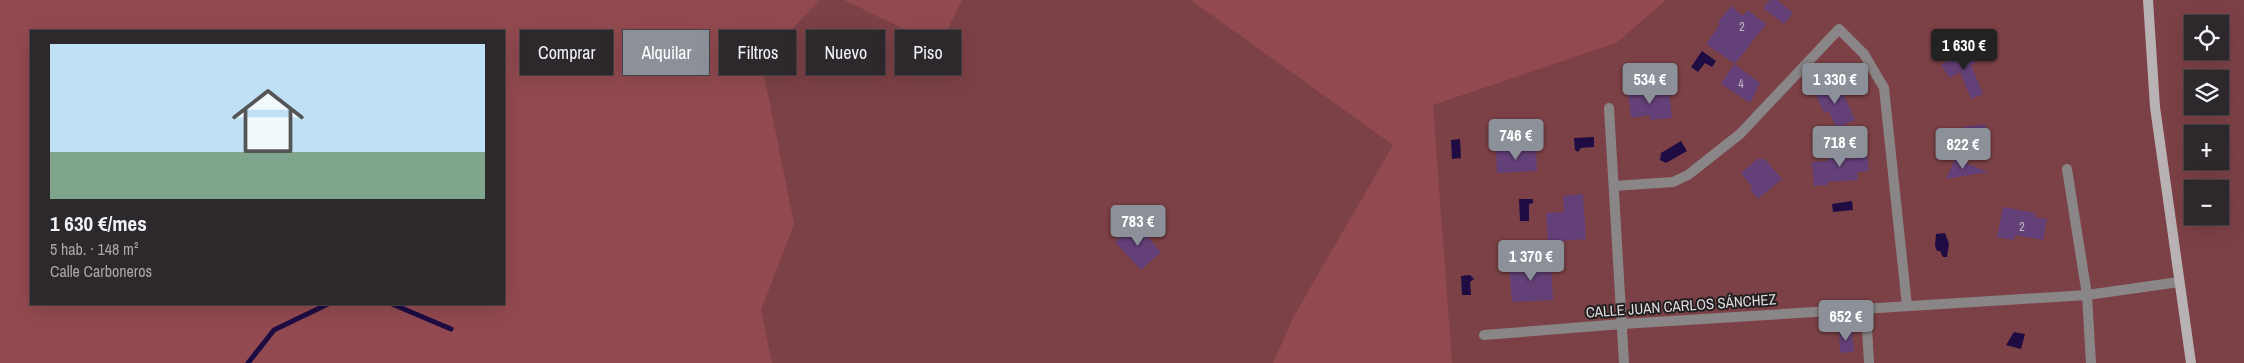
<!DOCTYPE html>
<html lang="es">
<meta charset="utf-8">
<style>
body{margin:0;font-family:"Archivo Narrow",sans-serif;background:#353034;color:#f1f3f6;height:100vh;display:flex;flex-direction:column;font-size:19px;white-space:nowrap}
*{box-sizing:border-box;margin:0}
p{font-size:16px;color:#a7a6a9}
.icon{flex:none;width:28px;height:28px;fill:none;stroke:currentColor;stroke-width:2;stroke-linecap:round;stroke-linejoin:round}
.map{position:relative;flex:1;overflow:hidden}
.details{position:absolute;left:30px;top:30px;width:475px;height:275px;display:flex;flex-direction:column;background:#2d282c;border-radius:0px;box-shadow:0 5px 20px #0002,0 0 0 1px #484448}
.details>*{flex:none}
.top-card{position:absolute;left:520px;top:30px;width:475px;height:45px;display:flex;gap:10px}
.buttons{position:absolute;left:2184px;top:15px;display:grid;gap:10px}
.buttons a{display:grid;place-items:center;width:45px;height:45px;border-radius:0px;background:#2d282c;box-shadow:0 5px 20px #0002,0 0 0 1px #484448;font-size:25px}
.price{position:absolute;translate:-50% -42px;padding:0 11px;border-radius:5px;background:#8c9099;color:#fff;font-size:16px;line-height:32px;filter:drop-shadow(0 1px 2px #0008)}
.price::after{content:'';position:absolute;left:50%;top:30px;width:15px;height:11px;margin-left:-8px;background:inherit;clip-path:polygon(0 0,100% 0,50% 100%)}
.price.selected{background:#222;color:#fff}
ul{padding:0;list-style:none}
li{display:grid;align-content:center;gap:10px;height:265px;padding:0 20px}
li span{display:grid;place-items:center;height:155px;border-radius:0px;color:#555}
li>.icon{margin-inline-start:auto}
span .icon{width:90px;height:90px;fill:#fffc;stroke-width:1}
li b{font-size:21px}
.tag{padding:0 18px;border-radius:0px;background:#2d282c;box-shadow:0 5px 20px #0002,0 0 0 1px #484448;font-size:18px;line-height:45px}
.tag.selected{background:#8c9099;color:#fff}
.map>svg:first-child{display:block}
</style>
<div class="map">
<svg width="2244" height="363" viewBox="0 0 2244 363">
<rect width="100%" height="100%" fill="#3c353a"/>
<path fill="#7c4146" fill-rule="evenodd" d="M0,0H2244V363H0ZM2192,24H2220V51H2192ZM31,31H504V304H31ZM2192,79H2220V106H2192ZM2192,134H2220V161H2192ZM2192,189H2220V216H2192Z"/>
<path fill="#924a50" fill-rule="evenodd" d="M0,0H820L761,60L794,224L761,310L772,363H0ZM31,31H504V304H31Z
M844,0H962L939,46Z
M1191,0H1666L1616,43L1433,105L1452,363H1273L1294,316L1393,145Z"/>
<path fill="#1e0c43" d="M1702,51L1716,61L1712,67L1705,63L1698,72L1691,67Z
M1594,137V147L1581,148L1578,152L1575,150L1574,138Z
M1460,139L1461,158L1452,159L1451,140Z
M1681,141L1687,151L1666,163L1660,160L1661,153Z
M1519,199H1533V203L1529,204V221H1520Z
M1852,201L1853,210L1833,212L1832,204Z
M1945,233L1949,244L1947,257H1943L1940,251H1937L1935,246L1936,234Z
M1470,275L1474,279L1470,282L1471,295H1462L1461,276Z
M2014,332L2025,334L2021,349L2006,345Z"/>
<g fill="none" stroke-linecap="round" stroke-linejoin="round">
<path stroke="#1e0c43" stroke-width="5" d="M392,304L451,329
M248,363L274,330L328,304"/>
</g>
<path fill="#644078" d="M1770,0H1777L1793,13L1784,24L1763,8Z
M1731,6L1743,16L1748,10L1766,24L1735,64L1706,44L1720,24L1718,22Z
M1969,47L1976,62L1971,65L1983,94L1971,99L1960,72L1950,78L1941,65Z
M1734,64L1760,83L1750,103L1721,84Z
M1838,82L1855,120L1836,128L1829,111L1824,113L1815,93Z
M1647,89L1648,94L1669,92L1672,118L1650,120V115L1631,118L1628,91Z
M1985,124L1987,147H1955L1963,127Z
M1536,149L1537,171L1497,173L1496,150Z
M1867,152L1869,171L1857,172L1858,180L1828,182V185L1814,186L1812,162L1828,161L1827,154Z
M1757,159H1765L1782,179L1758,199L1750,189L1752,187L1741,173Z
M1955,159L1988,172L1946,179Z
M1583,194L1586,239L1548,242L1546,213L1564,212L1563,196Z
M2003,207L2036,213L2035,217L2047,219L2043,240L2015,235L2014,240L1997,237Z
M1136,223L1161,252L1141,270L1115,242Z
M1551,262L1553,300L1512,302L1509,264Z
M1852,331L1854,352L1840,353L1839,332Z"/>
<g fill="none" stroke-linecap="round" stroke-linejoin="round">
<path stroke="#8a8687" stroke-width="10" d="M1609,108L1624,363
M2067,169L2087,295L2091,363
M1614,186L1673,182L1688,175L1740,134L1839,29L1864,54L1884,88L1907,306
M1866,309L1869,363
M1484,335L1622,324L2087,295L2179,282"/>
<path stroke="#b9b2b4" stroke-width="10" d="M2148,0L2155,107L2191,363"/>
</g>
<g text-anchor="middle" stroke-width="4" stroke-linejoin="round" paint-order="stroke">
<g font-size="12" fill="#c0b4c4">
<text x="1742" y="31">2</text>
<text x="1741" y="88">4</text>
<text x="2022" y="231">2</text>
</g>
<g font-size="15" fill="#dfdade" stroke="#211e20">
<text transform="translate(1681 306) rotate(-4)" y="5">CALLE JUAN CARLOS SÁNCHEZ</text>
</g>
</g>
</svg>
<div class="buttons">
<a><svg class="icon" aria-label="locate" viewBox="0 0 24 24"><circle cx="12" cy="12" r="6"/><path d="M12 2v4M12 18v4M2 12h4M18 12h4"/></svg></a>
<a><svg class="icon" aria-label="layers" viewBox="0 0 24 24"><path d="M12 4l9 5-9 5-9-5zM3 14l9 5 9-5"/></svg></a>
<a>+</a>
<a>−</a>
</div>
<b class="price selected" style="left:1964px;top:71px">1 630 €</b>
<b class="price" style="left:1650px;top:105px">534 €</b>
<b class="price" style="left:1835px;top:105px">1 330 €</b>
<b class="price" style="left:1516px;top:161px">746 €</b>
<b class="price" style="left:1840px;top:168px">718 €</b>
<b class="price" style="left:1963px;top:170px">822 €</b>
<b class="price" style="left:1138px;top:247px">783 €</b>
<b class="price" style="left:1531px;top:282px">1 370 €</b>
<b class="price" style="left:1846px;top:342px">652 €</b>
<div class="top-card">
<a class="tag">Comprar</a>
<a class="tag selected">Alquilar</a>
<a class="tag">Filtros</a>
<a class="tag">Nuevo</a>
<a class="tag">Piso</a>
</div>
<section class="details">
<ul>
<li><span style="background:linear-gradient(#bfe0f5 70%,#7fa58c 0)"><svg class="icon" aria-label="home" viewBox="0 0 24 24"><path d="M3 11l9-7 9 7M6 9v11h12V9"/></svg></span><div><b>1 630 €/mes</b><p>5 hab. · 148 m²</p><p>Calle Carboneros</p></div></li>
</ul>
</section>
</div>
